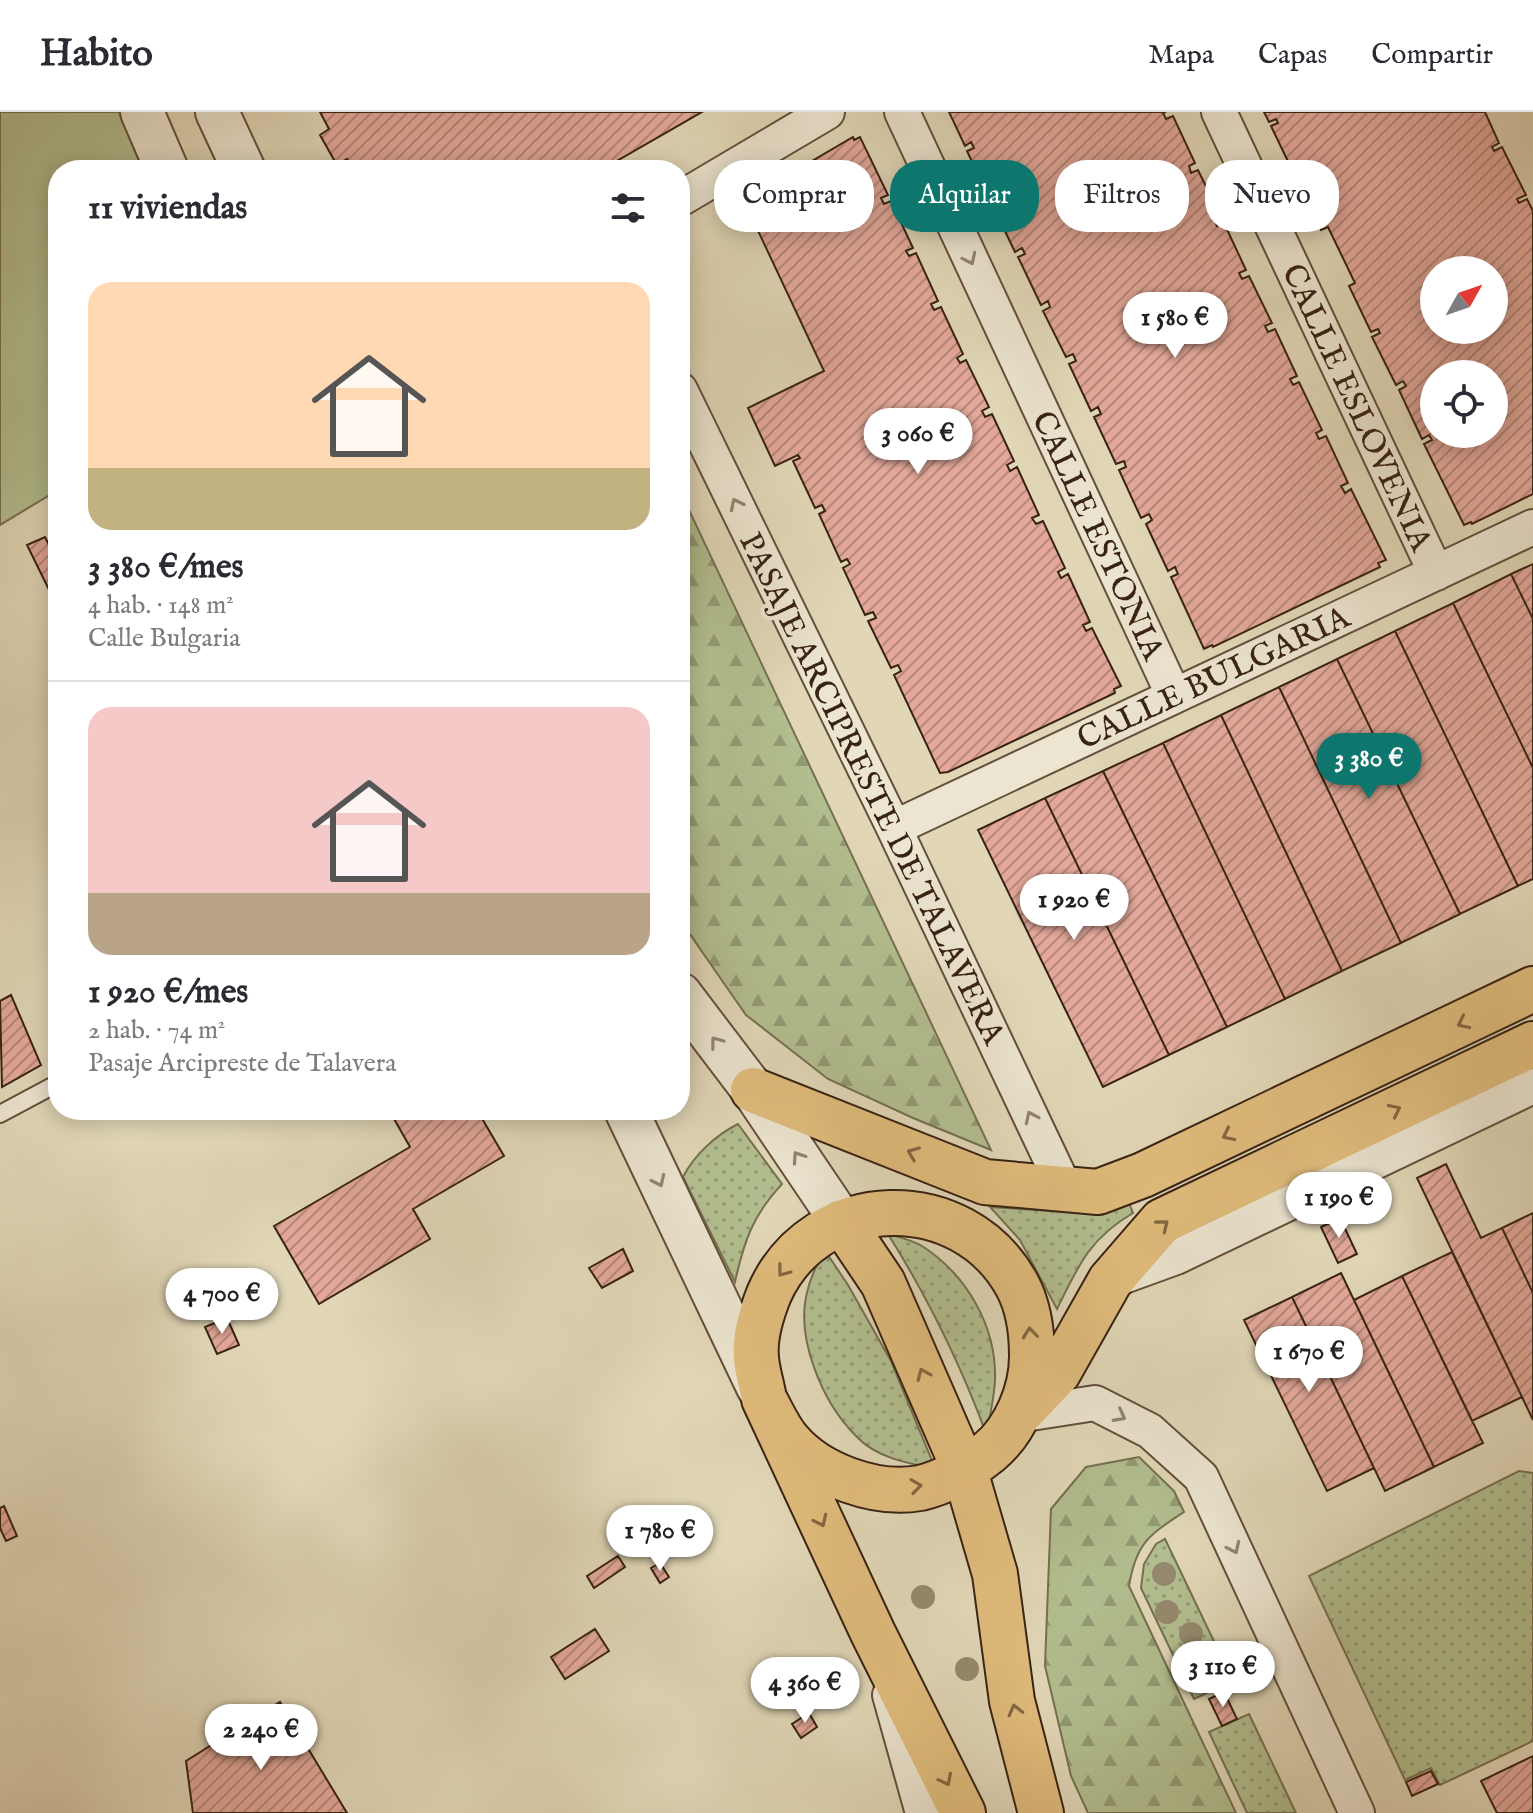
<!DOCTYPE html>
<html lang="es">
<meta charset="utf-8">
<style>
body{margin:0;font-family:"IM FELL English",serif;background:#f2f2f3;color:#2b2b33;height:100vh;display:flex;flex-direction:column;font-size:30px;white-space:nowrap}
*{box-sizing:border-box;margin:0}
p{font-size:26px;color:#7c7c81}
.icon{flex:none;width:44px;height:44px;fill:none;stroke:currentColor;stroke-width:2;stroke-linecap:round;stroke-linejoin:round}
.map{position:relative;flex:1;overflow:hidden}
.details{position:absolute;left:48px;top:48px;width:642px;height:960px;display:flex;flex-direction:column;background:#fff;border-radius:32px;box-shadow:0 4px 20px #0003}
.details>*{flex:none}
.top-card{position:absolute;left:714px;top:48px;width:698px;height:72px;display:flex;gap:16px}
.needle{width:52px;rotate:50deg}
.controls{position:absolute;left:1420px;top:144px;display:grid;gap:16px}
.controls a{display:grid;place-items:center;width:88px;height:88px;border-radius:50%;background:#fff;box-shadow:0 4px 20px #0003;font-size:40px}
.price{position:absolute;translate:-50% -68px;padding:0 18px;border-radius:28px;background:#fff;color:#222;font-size:26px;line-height:52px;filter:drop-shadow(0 2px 4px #0008)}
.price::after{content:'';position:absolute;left:50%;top:48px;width:24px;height:18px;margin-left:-12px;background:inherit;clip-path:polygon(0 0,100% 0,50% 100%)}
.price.selected{background:#0f766e;color:#fff}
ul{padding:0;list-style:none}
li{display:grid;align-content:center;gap:16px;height:424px;padding:0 40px}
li+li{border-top:2px solid #e1e1e2}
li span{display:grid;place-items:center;height:248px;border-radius:24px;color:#555}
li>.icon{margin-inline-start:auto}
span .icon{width:144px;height:144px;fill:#fffc;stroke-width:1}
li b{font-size:34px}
h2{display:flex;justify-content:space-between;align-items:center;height:96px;padding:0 40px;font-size:34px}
.pill{padding:0 28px;border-radius:32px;background:#fff;box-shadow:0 4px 20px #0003;font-size:28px;line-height:72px}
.pill.selected{background:#0f766e;color:#fff}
header{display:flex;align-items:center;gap:48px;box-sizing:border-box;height:112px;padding:0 40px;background:#fff;border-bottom:2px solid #e1e1e2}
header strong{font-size:38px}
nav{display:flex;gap:44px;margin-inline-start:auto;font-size:28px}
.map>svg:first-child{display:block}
</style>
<header>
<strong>Habito</strong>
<nav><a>Mapa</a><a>Capas</a><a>Compartir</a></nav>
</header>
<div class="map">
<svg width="1533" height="1701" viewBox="0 0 1533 1701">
<defs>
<pattern id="forest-firs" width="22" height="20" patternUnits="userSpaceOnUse" patternTransform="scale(2)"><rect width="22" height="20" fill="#b2be8f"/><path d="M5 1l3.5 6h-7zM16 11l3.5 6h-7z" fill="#929a74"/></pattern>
<pattern id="park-dots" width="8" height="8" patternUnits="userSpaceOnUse" patternTransform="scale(2)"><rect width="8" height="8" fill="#b2be8f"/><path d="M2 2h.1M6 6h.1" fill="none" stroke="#929a74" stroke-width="1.8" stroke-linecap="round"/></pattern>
<pattern id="building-hatch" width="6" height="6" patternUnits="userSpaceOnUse" patternTransform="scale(2)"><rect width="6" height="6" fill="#e3a89a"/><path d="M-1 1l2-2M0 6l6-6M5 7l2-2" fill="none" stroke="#b9887c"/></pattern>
</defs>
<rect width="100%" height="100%" fill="#e1d7b7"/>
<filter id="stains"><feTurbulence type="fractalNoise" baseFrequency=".0025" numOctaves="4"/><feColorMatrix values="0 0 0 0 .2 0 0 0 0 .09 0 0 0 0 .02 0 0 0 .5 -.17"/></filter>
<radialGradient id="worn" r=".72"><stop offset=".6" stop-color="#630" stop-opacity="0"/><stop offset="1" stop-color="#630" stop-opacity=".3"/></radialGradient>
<path fill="#b2be8f" stroke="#757051" stroke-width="2" d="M0,0H119L143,58H58V378L0,413Z"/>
<path fill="url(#forest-firs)" stroke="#757051" stroke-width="2" d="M680,379L991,1038L913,1006L828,967L746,903L680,808Z
M1139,1345L1174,1379L1184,1400C1149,1423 1136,1431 1129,1474L1236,1701H1088L1071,1664L1045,1554L1051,1397L1086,1355Z"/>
<path fill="url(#park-dots)" stroke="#757051" stroke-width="2" d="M738,1012L782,1072C753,1103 744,1129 735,1170L683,1065C694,1043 716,1023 738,1012Z
M1129,1091L1133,1101C1090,1126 1078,1154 1057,1197L1020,1128L990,1095L1101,1102Z
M888,1122C899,1125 912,1128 922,1134C967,1163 997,1215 995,1269C994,1287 989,1306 987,1324C961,1253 928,1186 888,1122Z
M824,1137L848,1173L891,1249L935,1356C908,1352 875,1345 856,1324C822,1290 794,1224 808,1177C811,1163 819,1150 824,1137Z
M1519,1359L1533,1361V1629L1440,1673L1431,1656L1405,1668L1309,1464Z
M1165,1427L1233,1569L1194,1587L1141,1476L1144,1452L1156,1432Z
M1249,1602L1296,1701H1247L1209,1620Z"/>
<path fill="url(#building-hatch)" stroke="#382213" stroke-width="2" fill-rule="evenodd" d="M320,0H702L601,58H353L347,47L337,53L320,23L329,17Z
M949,0H1166L1163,1L1166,7L1173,4L1195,51L1189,54L1191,61L1198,58L1221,105L1214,108L1217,114L1224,111L1246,158L1239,161L1242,167L1249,164L1272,211L1265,214L1268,220L1275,217L1297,264L1290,267L1293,273L1299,270L1322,318L1316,321L1319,327L1326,324L1348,371L1341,374L1345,381L1351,377L1386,448L1378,451L1380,455L1213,535L1212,533L1204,537L1171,465L1178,462L1175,455L1168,459L1146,412L1152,408L1149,402L1141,406L1119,358L1126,355L1124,349L1116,352L1094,305L1101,302L1098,295L1091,299L1069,252L1076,249L1073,242L1066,245L1043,199L1050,195L1048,189L1041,193L1018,145L1025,142L1022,136L1015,140L992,92L999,89L997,83L989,86L967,39L974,36L971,30L965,34Z
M1264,0H1485L1499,31L1492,35L1494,39L1502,35L1526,83L1517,87L1519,91L1527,87L1533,99V382L1472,412L1471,410L1464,413L1424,332L1432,328L1429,323L1422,327L1399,278L1406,274L1403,269L1396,273L1372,225L1380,221L1378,217L1371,220L1349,174L1355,171L1328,115L1321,118L1297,69L1304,66L1302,60L1295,64L1271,14L1278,11L1276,7L1269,10ZM1434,158H1494V218H1434ZM1434,262H1494V322H1434Z
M853,25L854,28L860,25L888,83L881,86L884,92L891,89L913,136L906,139L909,144L916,141L938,189L931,192L934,198L941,195L963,242L957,246L960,251L966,248L989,295L982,299L985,305L992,302L1014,349L1007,353L1010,359L1017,355L1039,403L1032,406L1036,412L1043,409L1065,456L1058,460L1061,466L1068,462L1090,510L1083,513L1086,519L1092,516L1121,574L1114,577L1115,581L948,660L940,661L894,563L901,559L898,553L891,556L868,509L876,506L873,500L865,503L843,456L850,452L847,447L841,450L819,402L825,399L822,393L815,396L793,349L800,346L798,343L775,354L748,296L824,259L744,89Z
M45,425L58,451V496L27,433Z
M1533,452V507L1511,462Z
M1511,462L1533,507V656L1453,491Z
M1453,491L1533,656V767L1518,774L1395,519Z
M1395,519L1518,774L1460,802L1337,547Z
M1337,547L1460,802L1401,831L1279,575Z
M1279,575L1401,831L1342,859L1221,603Z
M1221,603L1342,859L1285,887L1163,631Z
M1163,631L1285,887L1227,915L1103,659Z
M1103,659L1227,915L1169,943L1045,686Z
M1045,686L1169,943L1103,975L978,718Z
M11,883L41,953L2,975L0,889Z
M389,998H477L504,1044L413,1097L430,1127L319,1192L274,1114L410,1035Z
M1446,1052L1481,1126L1502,1116L1533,1181V1308L1417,1066Z
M1533,1101V1181L1502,1116Z
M1340,1106L1357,1142L1338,1151L1321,1115Z
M623,1137L633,1159L602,1176L589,1156Z
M1452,1140L1522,1285L1472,1309L1402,1164Z
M1341,1161L1434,1355L1385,1379L1292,1185Z
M1402,1164L1483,1331L1434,1355L1354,1188Z
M1292,1185L1374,1356L1327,1379L1244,1208Z
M227,1206L239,1233L217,1242L205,1215Z
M4,1394L17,1424L6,1429L0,1416V1396Z
M618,1444L625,1455L594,1476L587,1464Z
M660,1451L669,1465L660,1471L651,1456Z
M595,1517L609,1539L565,1567L551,1545Z
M1224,1580L1237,1607L1222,1614L1209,1587Z
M280,1590L347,1701H193L186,1649Z
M809,1601L817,1615L801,1626L792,1612Z
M1533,1644V1701H1497L1481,1669Z
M1431,1659L1438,1672L1412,1684L1406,1670Z"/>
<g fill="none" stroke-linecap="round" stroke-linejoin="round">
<defs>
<path id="service" d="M0,1002L58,971"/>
<path id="minor" d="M902,0L1174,584
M1219,0L1436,461
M680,87L827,0
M680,278L894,716L1064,1075
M894,716L1533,415
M1110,1169L1176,1145L1533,974
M1018,1303L1095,1291L1150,1319L1201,1365L1357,1701
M890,1583L923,1701"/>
<path id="tertiary" d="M142,0L167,58
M217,0L244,58
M680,882L753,978L842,1110
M626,998L758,1275"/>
<path id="primary" d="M753,978L985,1070L1098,1080L1143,1063L1533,877
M842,1110L883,1171L965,1359L995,1462L1012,1589L1041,1701
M764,1287C772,1301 779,1318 789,1329C818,1363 876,1384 920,1376C946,1370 969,1356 989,1340C1016,1318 1032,1278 1032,1244C1032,1220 1029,1195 1017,1173C963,1074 815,1077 769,1182C761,1202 754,1224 756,1246C757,1260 762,1274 764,1287L873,1521L963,1701
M1023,1298L1058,1261L1110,1169L1162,1109L1533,932"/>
</defs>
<use href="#service" stroke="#624f3c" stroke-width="20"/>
<use href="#minor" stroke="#624f3c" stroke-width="38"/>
<use href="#tertiary" stroke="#624f3c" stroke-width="46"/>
<use href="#primary" stroke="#382213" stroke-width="48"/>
<use href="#service" stroke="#ece5d0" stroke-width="16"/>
<use href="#minor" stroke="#ece5d0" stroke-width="34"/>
<use href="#tertiary" stroke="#ece5d0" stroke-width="42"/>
<use href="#primary" stroke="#e0bc7c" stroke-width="44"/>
</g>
<g fill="#95896e">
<circle cx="1164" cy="1462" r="12"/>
<circle cx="923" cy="1485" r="12"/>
<circle cx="1167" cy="1500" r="12"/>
<circle cx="1191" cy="1522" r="12"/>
<circle cx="967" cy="1557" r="12"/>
<circle cx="1209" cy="1567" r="12"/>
</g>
<defs><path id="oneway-chevron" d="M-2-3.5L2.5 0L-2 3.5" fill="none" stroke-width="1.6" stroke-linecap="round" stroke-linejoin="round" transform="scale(2)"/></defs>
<g stroke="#928472">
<use href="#oneway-chevron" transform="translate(970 147) rotate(65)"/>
<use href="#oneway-chevron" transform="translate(736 392) rotate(-116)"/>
<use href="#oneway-chevron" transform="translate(716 930) rotate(-127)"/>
<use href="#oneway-chevron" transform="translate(1031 1005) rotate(-115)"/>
<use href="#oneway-chevron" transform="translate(798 1045) rotate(-124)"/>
<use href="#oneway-chevron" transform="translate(659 1069) rotate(65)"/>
<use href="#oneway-chevron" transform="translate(1120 1304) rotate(28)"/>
<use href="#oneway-chevron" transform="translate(1234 1436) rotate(65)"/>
</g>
<g stroke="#846742">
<use href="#oneway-chevron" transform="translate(1463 911) rotate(154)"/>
<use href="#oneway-chevron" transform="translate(1395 998) rotate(-26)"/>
<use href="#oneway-chevron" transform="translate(1228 1023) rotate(154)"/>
<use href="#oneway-chevron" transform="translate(913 1041) rotate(-158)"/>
<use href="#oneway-chevron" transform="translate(1163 1113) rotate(-39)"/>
<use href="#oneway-chevron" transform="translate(783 1159) rotate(127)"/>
<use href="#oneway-chevron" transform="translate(1030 1221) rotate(-96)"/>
<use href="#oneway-chevron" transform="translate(923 1262) rotate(-113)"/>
<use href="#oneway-chevron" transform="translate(916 1374) rotate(-8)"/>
<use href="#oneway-chevron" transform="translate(821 1409) rotate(65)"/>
<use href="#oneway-chevron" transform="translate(1015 1598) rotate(-104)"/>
<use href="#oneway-chevron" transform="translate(946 1668) rotate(63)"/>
</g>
<g text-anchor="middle" stroke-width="8" stroke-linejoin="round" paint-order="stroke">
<g font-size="32" fill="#382213" stroke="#ece5d0">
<text transform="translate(1358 295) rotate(65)" y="11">CALLE ESLOVENIA</text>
<text transform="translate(1099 423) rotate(65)" y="11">CALLE ESTONIA</text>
<text transform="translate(1213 565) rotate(-25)" y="11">CALLE BULGARIA</text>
<text transform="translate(873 676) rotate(64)" y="11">PASAJE ARCIPRESTE DE TALAVERA</text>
</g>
</g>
<rect width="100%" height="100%" filter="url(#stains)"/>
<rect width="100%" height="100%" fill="url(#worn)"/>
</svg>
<div class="controls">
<a><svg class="needle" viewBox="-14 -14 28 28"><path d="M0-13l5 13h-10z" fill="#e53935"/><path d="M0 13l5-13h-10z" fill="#7c7c81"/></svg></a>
<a><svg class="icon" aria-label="locate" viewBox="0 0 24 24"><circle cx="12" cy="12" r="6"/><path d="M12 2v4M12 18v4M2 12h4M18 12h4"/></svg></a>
</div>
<b class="price" style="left:1175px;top:248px">1 580 €</b>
<b class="price" style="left:918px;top:364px">3 060 €</b>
<b class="price selected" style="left:1369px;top:689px">3 380 €</b>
<b class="price" style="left:1074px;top:830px">1 920 €</b>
<b class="price" style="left:1339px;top:1128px">1 190 €</b>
<b class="price" style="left:222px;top:1224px">4 700 €</b>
<b class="price" style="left:1309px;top:1282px">1 670 €</b>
<b class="price" style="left:660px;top:1461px">1 780 €</b>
<b class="price" style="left:1223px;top:1597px">3 110 €</b>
<b class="price" style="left:805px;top:1613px">4 360 €</b>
<b class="price" style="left:261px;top:1660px">2 240 €</b>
<div class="top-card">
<a class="pill">Comprar</a>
<a class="pill selected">Alquilar</a>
<a class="pill">Filtros</a>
<a class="pill">Nuevo</a>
</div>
<section class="details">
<h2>11 viviendas<svg class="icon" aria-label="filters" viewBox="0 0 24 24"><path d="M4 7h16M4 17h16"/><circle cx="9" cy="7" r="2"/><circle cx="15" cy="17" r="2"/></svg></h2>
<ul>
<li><span style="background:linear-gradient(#ffd9b3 75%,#c2b280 0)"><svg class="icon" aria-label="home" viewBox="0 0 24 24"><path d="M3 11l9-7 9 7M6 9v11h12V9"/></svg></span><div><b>3 380 €/mes</b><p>4 hab. · 148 m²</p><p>Calle Bulgaria</p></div></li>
<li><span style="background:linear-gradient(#f6c9c9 75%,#b9a48a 0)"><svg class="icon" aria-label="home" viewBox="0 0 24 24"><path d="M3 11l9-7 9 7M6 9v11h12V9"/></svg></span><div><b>1 920 €/mes</b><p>2 hab. · 74 m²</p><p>Pasaje Arcipreste de Talavera</p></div></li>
</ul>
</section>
</div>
